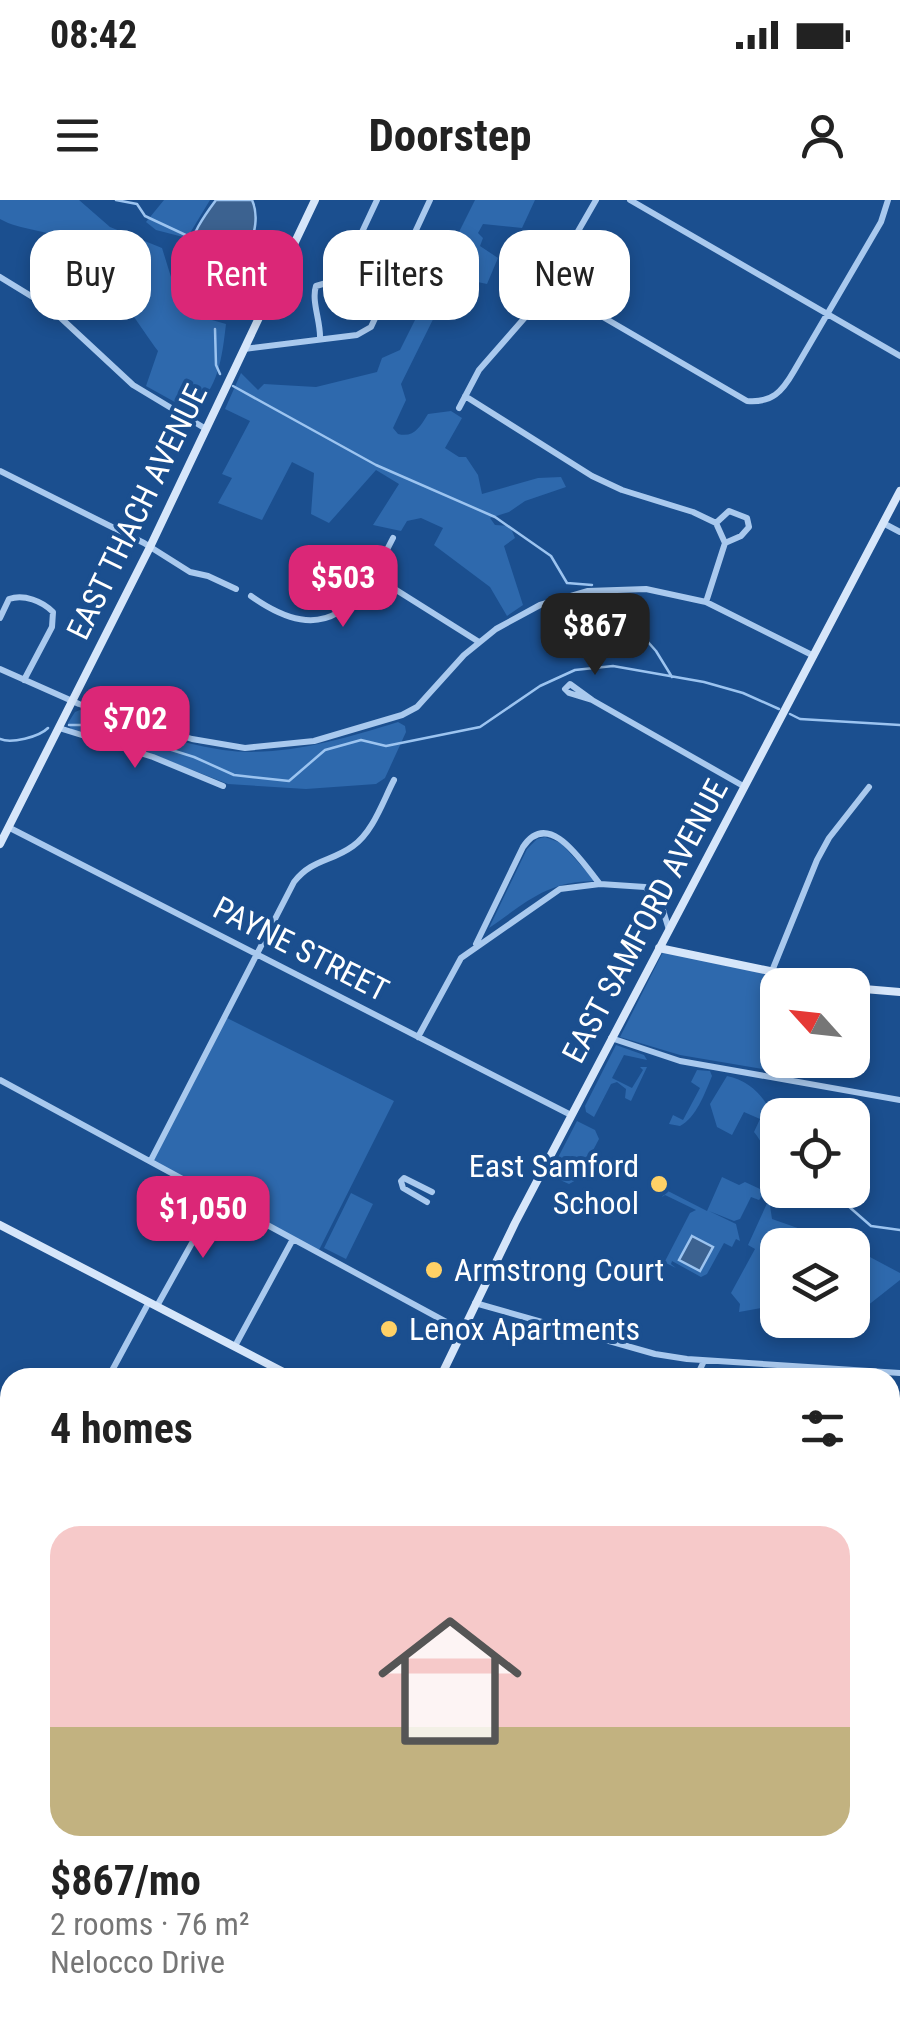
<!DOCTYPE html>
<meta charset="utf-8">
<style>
body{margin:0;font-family:"Roboto Condensed",sans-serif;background:#f2f2f2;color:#222;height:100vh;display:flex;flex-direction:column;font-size:38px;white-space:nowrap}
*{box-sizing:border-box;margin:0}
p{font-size:32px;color:#767676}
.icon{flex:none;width:55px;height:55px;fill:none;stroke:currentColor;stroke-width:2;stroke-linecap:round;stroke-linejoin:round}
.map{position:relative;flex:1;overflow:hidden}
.drawer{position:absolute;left:0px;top:1168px;width:900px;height:672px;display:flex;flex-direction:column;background:#fff;border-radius:30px 30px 0 0;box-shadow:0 5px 15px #0003}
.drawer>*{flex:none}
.guide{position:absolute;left:30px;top:30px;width:840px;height:90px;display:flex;gap:20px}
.needle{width:65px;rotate:297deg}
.controls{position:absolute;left:760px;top:768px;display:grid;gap:20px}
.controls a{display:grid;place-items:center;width:110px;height:110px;border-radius:20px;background:#fff;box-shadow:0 5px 15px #0003;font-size:50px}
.price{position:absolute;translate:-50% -85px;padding:0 22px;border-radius:20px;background:#db2777;color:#fff;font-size:32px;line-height:65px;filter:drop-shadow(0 2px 5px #0008)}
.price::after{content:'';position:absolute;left:50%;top:60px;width:30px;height:22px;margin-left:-15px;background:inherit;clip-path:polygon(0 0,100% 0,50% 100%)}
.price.active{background:#222;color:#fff}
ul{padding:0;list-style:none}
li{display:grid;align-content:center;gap:20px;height:530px;padding:0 50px}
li+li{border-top:2px solid #e0e0e0}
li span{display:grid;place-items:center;height:310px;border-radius:30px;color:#555}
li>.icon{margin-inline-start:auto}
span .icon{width:180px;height:180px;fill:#fffc;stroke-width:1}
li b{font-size:42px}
h2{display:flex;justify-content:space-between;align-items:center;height:120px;padding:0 50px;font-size:42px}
.tag{padding:0 35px;border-radius:30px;background:#fff;box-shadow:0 5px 15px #0003;font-size:35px;line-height:90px}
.tag.active{background:#db2777;color:#fff}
.status{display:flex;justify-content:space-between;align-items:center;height:70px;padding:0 50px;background:#fff;direction:ltr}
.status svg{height:28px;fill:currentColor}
header{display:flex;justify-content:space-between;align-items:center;height:130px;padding:0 50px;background:#fff;font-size:45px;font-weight:700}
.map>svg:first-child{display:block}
</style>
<div class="status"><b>08:42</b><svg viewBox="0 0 49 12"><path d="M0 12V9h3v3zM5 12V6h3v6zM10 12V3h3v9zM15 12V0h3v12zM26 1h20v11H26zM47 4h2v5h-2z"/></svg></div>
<header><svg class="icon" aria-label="menu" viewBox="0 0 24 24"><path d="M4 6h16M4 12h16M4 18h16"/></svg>Doorstep<svg class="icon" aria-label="person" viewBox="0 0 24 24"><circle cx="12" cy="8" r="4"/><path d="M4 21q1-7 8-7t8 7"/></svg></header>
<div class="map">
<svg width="900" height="1838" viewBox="0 0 900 1838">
<rect width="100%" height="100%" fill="#1b4f8f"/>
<path fill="#2e69ad" d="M0,0H79L110,27L162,48L176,93L191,114L226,124C222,157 219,189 191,211L146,186L158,151C137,123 97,57 68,41C47,29 21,31 0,19Z
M164,0H210L187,38L156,30L146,22Z
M475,0H535L522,28L483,24L478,33L483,38L480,46L498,58L487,84L454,77L401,184L406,200L393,228L398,234C414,238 420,227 428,214L451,211L462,218L445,248L459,257H466L478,275L482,294L538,278L561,277L566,287L525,301L509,312L490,318L495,325L510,326L515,338L504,346L523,405L507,416L490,387L434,345L443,328L421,318L407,321L401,331L373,325L399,284L376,270L329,323L311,314L314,273L292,262L262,320L218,303L232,278L222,274L250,221L225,209L241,173L258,190L264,184L316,187L377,172L382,158L400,150Z
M80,510C127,524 174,543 223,550C281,558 343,539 398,522L405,526L406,532L385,578L376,584L306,589L228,584L154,555L72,531L68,523L75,512Z
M545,637L561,643L595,681C547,681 527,702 489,728L527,649L537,639Z
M663,752L799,781L797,785H778V858L774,871L680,855L620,837Z
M225,817L394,901L318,1052L151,960Z
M616,845L644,855L647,860L624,855L612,878L632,888L643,870L640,867H647L631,901L625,898L626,889L617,882L611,884L594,917L586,912L585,906Z
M697,870L710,871L712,876C705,893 696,918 680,926L669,924L673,915L683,920L700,888L691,882Z
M727,876C782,888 792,961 759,1000L751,997L740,1019L734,1021L709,1011L736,1024L740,1041L736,1039L732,1047L724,1043L707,1074L701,1077L672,1061L671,1064L676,1068L666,1063L662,1067L690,1013L696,1010L665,995L662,997L666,990L707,1011L722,977L739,985L745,982L760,989C772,967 769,951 754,932L760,919L744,912L732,935L717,927L710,904Z
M577,921L595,930L599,939L578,979L569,984L549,975Z
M351,993L373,1004L346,1059L324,1048Z
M769,999L772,1019L846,1045H778L777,1105L739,1112L740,1104L731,1093L755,1049L748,1045Z
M853,1048L900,1073V1080L862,1110L853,1107Z
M0,1240L10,1245V1329L0,1323Z
M629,1830H858L849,1838H830L824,1831L815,1838H631Z"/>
<path fill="#3c6290" stroke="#9cc4f0" stroke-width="2.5" d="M216,0H252C260,18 253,36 248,54C244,67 238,88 227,97C203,116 185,75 188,56C190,36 204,16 216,0Z
M692,1036L713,1047L700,1071L679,1060Z"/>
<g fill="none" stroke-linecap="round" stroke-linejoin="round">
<path stroke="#9cc4f0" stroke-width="2.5" d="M116,0L137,4L145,16L192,38
M215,129L216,165L220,174
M233,186L376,265L495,317L551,356L567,383L592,385
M608,397L656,451L672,477
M790,514L800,519L900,525
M69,525H92L194,557L234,575L289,581L325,550L361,540L386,546L480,527L540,486L575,470L613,466L704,482L743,493L779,509
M0,539C11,544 39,537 48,528
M830,990L871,1026L900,1030"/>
<path stroke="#a9c9ee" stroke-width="6" d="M630,0L900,156
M0,77L49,107L133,185L206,229
M548,85L747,201C772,203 782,192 794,171L881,22L888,0
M320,139C321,122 311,101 316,86L340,79L377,0
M244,149L357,135L371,127L430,0
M465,196L592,276L622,290L693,312L716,323L725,343L706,402
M459,208L479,170L535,106L596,0
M0,271L144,343L190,372L208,376L236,389
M716,323L729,311L747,318L749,327L741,336L725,343
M883,323L900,332
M374,376L479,442
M251,396C327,450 359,406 393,338
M0,418L9,399C24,394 42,401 53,412L52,427L24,480
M0,469L79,504L192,539L245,548L314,541L402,515L417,507L464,455L496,429L540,405L588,391L646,389L706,402L814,456
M570,484L592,500L569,493L565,489Z
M592,500L745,587
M59,528L153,557L223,586
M8,627L571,915
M476,744L523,647C549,608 582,662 599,683
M772,771L817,660L829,638L869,587
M418,837L461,758L560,689L600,684L645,687L660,700L669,730
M611,838L680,861L900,900
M0,880L461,1130
M151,960L294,682C312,659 331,662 353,646C373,632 383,601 394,580
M427,1002L403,988L401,981L404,978L432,992
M475,1103L655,1154L687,1159L900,1173
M157,1106L217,998
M235,1146L293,1039
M108,1178L149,1102
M696,1178L704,1161
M0,1442L10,1412
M0,1466L10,1472
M890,1484L900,1490
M900,1581L893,1587L900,1595
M503,1838L507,1830"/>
<path stroke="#d6e6fa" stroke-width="8" d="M0,644L150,347L315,0
M659,748L837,785
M852,788L900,792
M0,1025L295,1178
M440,1178L515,1023L900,291
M623,1830L625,1838
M199,1838L203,1830"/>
<path stroke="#f0f6ff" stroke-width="9" d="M0,1231L10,1236
M890,1820L900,1831"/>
</g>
<g fill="#ffd166" stroke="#1b4f8f" stroke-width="4">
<circle cx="659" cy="984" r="10"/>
<circle cx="434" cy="1070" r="10"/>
<circle cx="389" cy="1129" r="10"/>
</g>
<g text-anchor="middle" stroke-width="8" stroke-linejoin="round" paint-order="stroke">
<g font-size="32" fill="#fff" stroke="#1b4f8f">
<text transform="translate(137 312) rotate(-64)" y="11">EAST THACH AVENUE</text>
<text transform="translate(645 721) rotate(-62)" y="11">EAST SAMFORD AVENUE</text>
<text transform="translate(301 749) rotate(27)" y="11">PAYNE STREET</text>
</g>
<g font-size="32" fill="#fff" stroke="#1b4f8f" text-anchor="start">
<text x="639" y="977" text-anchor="end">East Samford<tspan x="639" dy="37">School</tspan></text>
<text x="454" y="1081">Armstrong Court</text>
<text x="409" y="1140">Lenox Apartments</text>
</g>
</g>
</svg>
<div class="controls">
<a><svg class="needle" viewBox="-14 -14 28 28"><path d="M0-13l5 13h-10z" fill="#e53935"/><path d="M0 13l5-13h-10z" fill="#767676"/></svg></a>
<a><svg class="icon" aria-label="locate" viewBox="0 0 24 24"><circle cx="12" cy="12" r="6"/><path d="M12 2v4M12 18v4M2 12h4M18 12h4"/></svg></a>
<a><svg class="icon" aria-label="layers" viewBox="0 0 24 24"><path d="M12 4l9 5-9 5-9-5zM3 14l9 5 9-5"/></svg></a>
</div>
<b class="price" style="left:343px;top:430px">$503</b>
<b class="price active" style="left:595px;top:478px">$867</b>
<b class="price" style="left:135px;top:571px">$702</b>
<b class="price" style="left:203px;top:1061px">$1,050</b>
<div class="guide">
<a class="tag">Buy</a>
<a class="tag active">Rent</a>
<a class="tag">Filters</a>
<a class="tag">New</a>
</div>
<section class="drawer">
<h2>4 homes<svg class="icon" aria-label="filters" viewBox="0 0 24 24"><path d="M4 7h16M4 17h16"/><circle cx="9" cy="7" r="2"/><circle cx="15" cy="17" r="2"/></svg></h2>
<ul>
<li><span style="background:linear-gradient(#f6c9c9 65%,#c2b280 0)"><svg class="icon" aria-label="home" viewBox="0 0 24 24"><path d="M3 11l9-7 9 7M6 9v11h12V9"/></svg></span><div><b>$867/mo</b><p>2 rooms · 76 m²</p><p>Nelocco Drive</p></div></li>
</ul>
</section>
</div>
